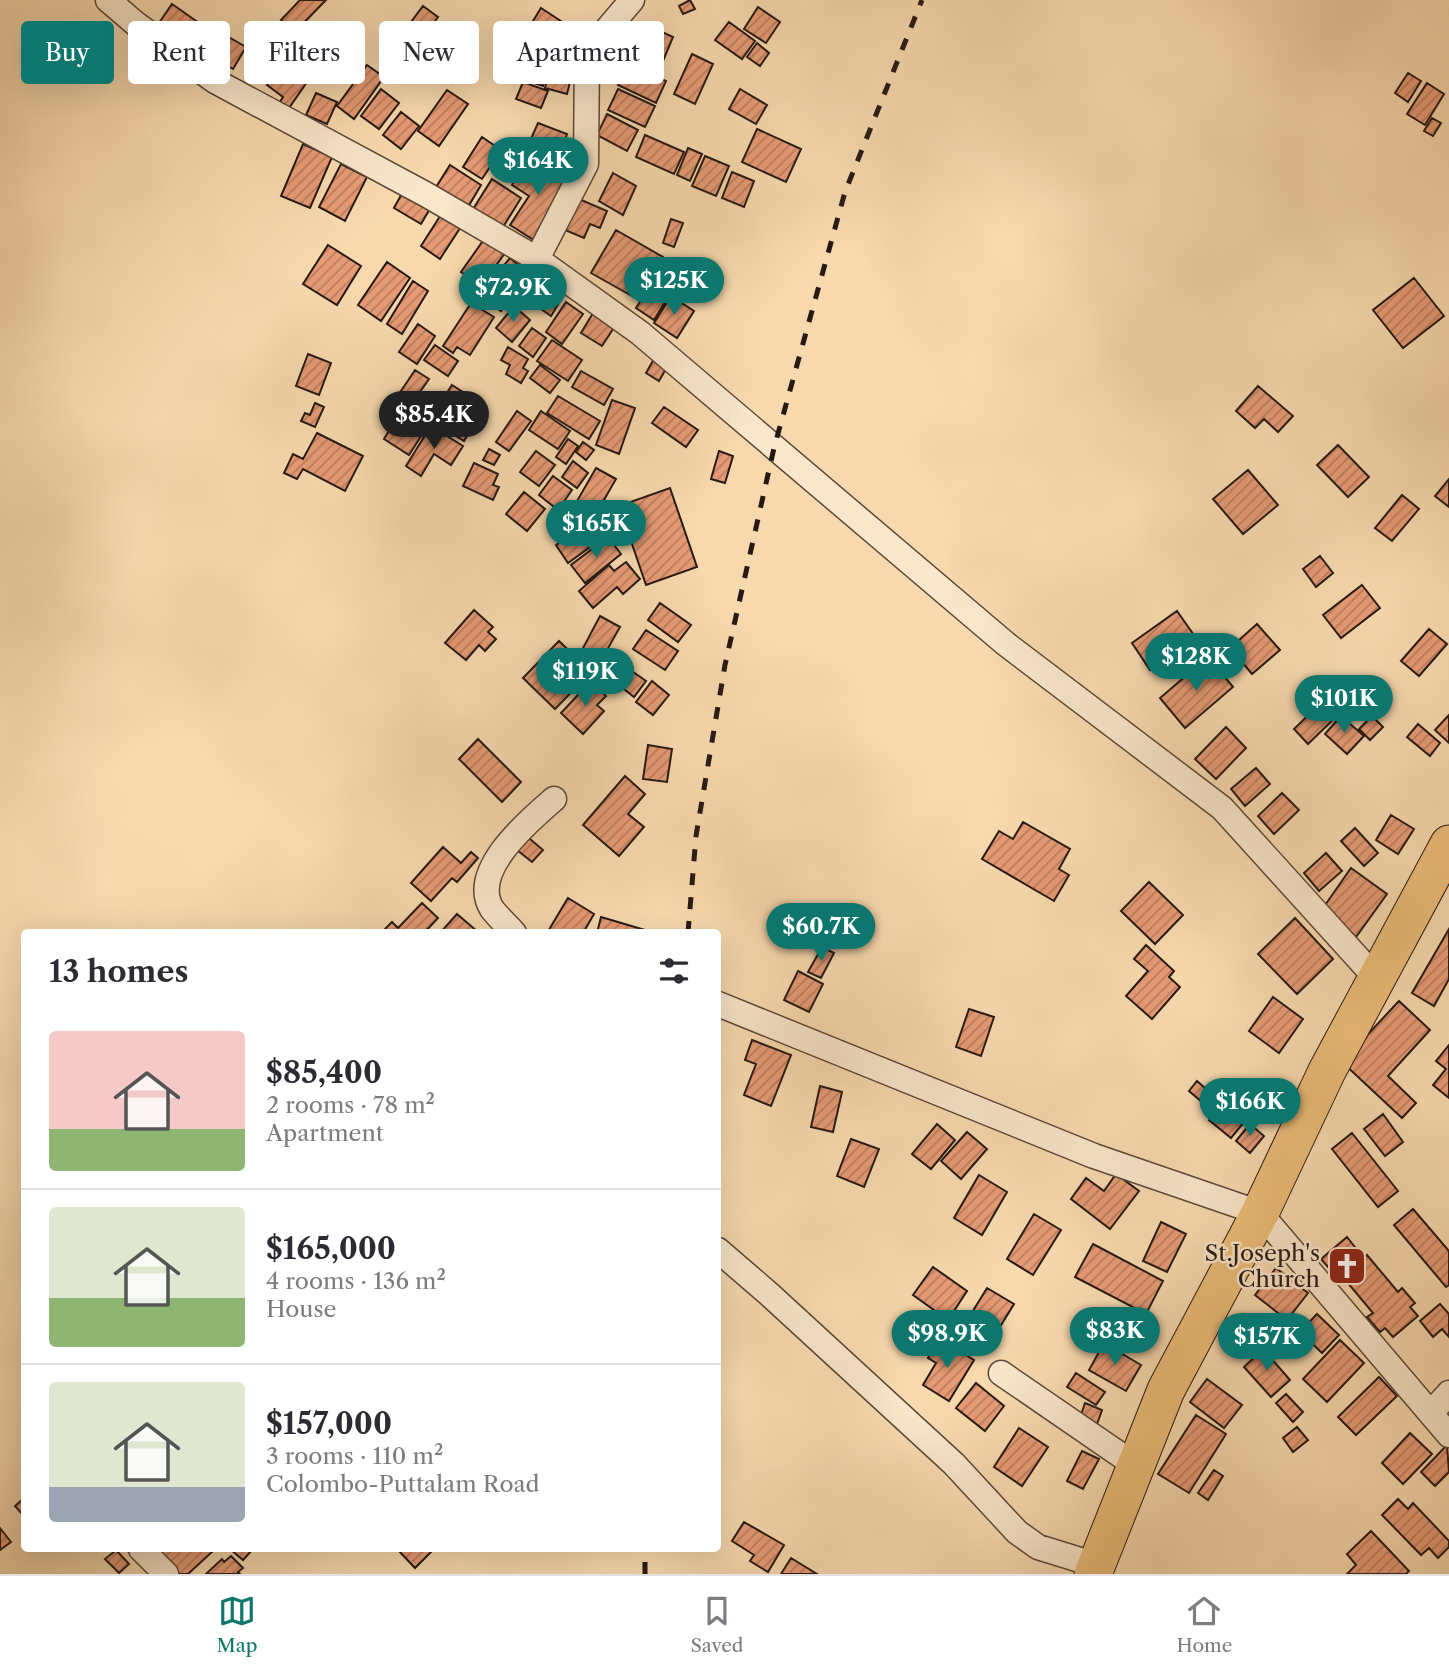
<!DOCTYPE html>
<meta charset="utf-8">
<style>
body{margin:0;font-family:"Libre Caslon Text",serif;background:#f2f2f3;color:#2b2b33;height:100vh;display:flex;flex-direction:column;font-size:26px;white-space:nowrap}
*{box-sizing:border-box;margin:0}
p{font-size:23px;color:#7c7c81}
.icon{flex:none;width:38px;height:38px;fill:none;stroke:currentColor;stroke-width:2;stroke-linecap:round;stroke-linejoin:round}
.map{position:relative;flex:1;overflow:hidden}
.side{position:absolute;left:21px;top:929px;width:700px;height:623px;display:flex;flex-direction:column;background:#fff;border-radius:7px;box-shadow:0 7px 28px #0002}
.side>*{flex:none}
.top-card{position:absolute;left:21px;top:21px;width:700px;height:63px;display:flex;gap:14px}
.price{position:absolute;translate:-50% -60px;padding:0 16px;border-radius:24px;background:#0f766e;color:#fff;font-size:23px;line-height:46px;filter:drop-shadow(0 2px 4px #0008)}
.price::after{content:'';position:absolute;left:50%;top:42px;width:21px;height:16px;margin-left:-10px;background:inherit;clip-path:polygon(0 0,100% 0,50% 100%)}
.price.selected{background:#222;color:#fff}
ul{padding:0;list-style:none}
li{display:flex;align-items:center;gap:21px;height:175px;padding:0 28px}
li+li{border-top:2px solid #e1e1e2}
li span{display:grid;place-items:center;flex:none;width:196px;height:140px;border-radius:7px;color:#555}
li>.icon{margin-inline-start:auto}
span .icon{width:84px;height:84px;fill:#fffc;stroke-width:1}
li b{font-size:30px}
h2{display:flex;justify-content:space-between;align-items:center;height:84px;padding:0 28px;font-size:30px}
.chip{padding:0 24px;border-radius:7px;background:#fff;box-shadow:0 7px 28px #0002;font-size:24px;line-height:63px}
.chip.selected{background:#0f766e;color:#fff}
.dock{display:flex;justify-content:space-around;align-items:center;height:98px;border-top:2px solid #e1e1e2;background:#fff;font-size:19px;color:#7c7c81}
.dock a{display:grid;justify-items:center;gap:4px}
.dock .selected{color:#0f766e}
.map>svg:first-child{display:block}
</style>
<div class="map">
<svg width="1449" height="1574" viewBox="0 0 1449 1574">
<defs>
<pattern id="building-hatch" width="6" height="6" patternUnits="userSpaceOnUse" patternTransform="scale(1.75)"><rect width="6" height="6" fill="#e79b75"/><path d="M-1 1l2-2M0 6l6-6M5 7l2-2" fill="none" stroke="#bb7e5f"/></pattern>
</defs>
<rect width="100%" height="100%" fill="#f8d9ae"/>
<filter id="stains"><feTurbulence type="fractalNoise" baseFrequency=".00286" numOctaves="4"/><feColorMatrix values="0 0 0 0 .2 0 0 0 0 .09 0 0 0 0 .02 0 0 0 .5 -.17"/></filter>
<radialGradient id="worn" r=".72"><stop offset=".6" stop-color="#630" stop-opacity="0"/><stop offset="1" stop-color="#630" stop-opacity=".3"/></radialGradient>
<path fill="url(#building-hatch)" stroke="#261914" stroke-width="2" d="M300,0H326L294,33L281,20Z
M690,0L695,9L683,14L679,6Z
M172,4L199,23L185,41L159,23Z
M423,6L438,17L423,37L408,26Z
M758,7L780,22L766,43L744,29Z
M541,8L573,29L561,46L530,26Z
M729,22L755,41L742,59L715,40Z
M649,26L673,37L658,73L633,62Z
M213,28L246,47L233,69L200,50Z
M606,38L629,51L621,67L597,55Z
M427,42L463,67L452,83L416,58Z
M757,43L769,53L760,66L747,57Z
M692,54L713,64L695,104L674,94Z
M527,63L548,70L543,86L522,79Z
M629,63L666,81L656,103L618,85Z
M281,64L307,82L289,108L280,102L283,97L267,85Z
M367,65L384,77L354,119L337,106Z
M549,72L571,78L567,94L545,88Z
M1408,73L1421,81L1408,102L1395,93Z
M523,82L548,91L541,108L516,99Z
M1427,83L1444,94L1425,125L1407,114Z
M381,89L399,103L379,129L361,116Z
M618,89L655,106L645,127L608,110Z
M740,89L767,105L756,124L729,109Z
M447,90L468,104L439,146L418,131Z
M316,93L337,102L327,124L306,115Z
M401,112L419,126L401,149L383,135Z
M607,114L638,130L627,151L597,135Z
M1432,118L1441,123L1433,136L1424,131Z
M538,123L567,134L560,153L530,141Z
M757,129L801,149L786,182L742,162Z
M645,135L684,152L674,174L636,157Z
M482,137L501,150L482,179L463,167Z
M303,144L332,157L310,208L281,196Z
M688,148L702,154L690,181L677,175Z
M524,154L573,185L537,242L510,225L529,196L512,185L516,178L512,175Z
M705,156L729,166L716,196L692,186Z
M341,164L367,177L345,221L319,207Z
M450,165L481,185L465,212L433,192Z
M732,172L754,181L744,207L722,198Z
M613,173L636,186L623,215L599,201Z
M492,179L521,198L500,232L470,214Z
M406,186L434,202L421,224L394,208Z
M579,199L607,211L600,228L590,224L584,238L565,230Z
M442,213L462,225L440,259L421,246Z
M671,219L683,223L674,247L663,243Z
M616,230L663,257L639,300L591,273Z
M485,238L505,253L481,286L461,272Z
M328,245L361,266L337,305L303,284Z
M510,258L528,273L511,293L494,278Z
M387,262L410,278L381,321L358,305Z
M660,270L678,281L654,320L636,308Z
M541,277L565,293L551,316L527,299Z
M1414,278L1444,316L1403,348L1373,310Z
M413,281L428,291L402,334L387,324Z
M495,285L512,296L501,311L485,299Z
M671,296L694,311L677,338L654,323Z
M566,302L583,314L562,344L546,332Z
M471,303L494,317L470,355L457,347L453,353L443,346Z
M514,306L530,320L512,342L496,328Z
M593,313L615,326L602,346L581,333Z
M418,324L435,336L417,364L399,352Z
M532,328L546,338L533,357L519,346Z
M552,340L582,360L568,381L537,361Z
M435,345L458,361L448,376L424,360Z
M508,347L528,359L523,368L528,371L521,383L506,374L510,365L501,360Z
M308,354L331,363L319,395L296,386Z
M654,359L667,367L659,381L646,373Z
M540,365L560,380L550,393L530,378Z
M415,370L429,379L408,409L395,400Z
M581,371L613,389L604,405L572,387Z
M452,385L485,406L476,420L443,399Z
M1258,386L1293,416L1278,432L1264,419L1255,428L1236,411Z
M558,396L600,421L589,439L547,413Z
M612,400L635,408L619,454L596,445Z
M315,403L324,407L315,427L301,421L305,413L310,415Z
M448,406L475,423L464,441L437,424Z
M664,407L698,430L686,447L652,423Z
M517,411L531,421L509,451L496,442Z
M541,411L570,431L558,449L529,430Z
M417,418L428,425L409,455L384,439L396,419L411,429Z
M431,426L463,446L451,465L434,454L421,476L406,466Z
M317,433L363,456L345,491L303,469L297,479L284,473L293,454L303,459Z
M568,439L578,446L566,464L556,457Z
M583,442L594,450L586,460L576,452Z
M1338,445L1369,477L1348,497L1317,465Z
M489,449L500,455L494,465L483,460Z
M536,451L555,465L539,486L520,472Z
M719,451L733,456L725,483L711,479Z
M573,461L588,473L577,488L562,477Z
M474,463L498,474L493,485L499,487L493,500L463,486Z
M596,468L616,479L593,519L573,508Z
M1248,470L1278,505L1243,534L1213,499Z
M553,476L572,490L558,510L539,495Z
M1449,479V507L1435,496Z
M670,488L697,567L646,585L619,506Z
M524,492L545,509L527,531L506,514Z
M1402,495L1419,509L1392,541L1375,528Z
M600,514L612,531L568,563L556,545Z
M608,537L621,554L585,583L571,565Z
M1320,556L1333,573L1316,587L1303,569Z
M626,562L640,579L623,594L617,587L593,608L579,591L609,565L614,571Z
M1362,585L1380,608L1341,638L1323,615Z
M660,603L691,625L678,642L648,620Z
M474,610L493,627L488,632L496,639L485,651L479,645L466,660L445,643Z
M1177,611L1196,638L1150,670L1132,643Z
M600,616L620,627L602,659L583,648Z
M1257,624L1280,650L1252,674L1230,648Z
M1429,629L1447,644L1419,676L1401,661Z
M646,630L678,651L665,670L633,649Z
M559,641L591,672L555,709L523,678Z
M1208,657L1233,687L1185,728L1160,698Z
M626,667L646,681L634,697L615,682Z
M591,681L606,696L597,705L604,711L583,734L561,713Z
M652,681L669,695L653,715L636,702Z
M1324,700L1338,715L1308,744L1294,729Z
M1449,715V743L1435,730Z
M1341,716L1364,736L1347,754L1325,734Z
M1372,716L1383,727L1370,740L1359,729Z
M1418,724L1440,743L1430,756L1407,737Z
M1226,727L1246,748L1216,779L1195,759Z
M478,739L521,782L502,802L459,759Z
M648,745L672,749L667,782L643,779Z
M1256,768L1270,784L1245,806L1231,789Z
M625,776L645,794L628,814L644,827L619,856L583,825Z
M1282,793L1299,810L1274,834L1258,816Z
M1391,815L1414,829L1398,854L1376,840Z
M1023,822L1070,849L1059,869L1069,875L1054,901L982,859L999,831L1013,839Z
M1355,828L1378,853L1364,866L1341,841Z
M523,833L543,850L532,862L512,846Z
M443,847L461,863L471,852L478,858L457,882L452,878L431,901L411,883Z
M1326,853L1342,871L1319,891L1304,873Z
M1351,868L1387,894L1356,937L1321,911Z
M1149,882L1183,915L1155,944L1121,911Z
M568,898L594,914L583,933H547Z
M422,903L438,918L424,933H381L392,922L398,928Z
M820,911L829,917L822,928L812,921Z
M835,912L850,920L840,935L826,927Z
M457,914L478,932L477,933H440Z
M601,917L645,930V933H597Z
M1295,918L1333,959L1297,994L1258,954Z
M1449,929V979L1434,1006L1412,993Z
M1146,945L1174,971L1169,977L1180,987L1152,1019L1126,996L1148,971L1134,959Z
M822,947L834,953L821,978L808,972Z
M798,971L823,984L809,1012L784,1000Z
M1273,997L1303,1019L1279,1053L1249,1031Z
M1399,1001L1430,1030L1388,1076L1416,1103L1402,1118L1342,1062Z
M969,1009L994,1017L981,1056L956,1047Z
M752,1040L791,1055L771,1106L744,1095L756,1064L745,1060Z
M1449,1045V1098L1433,1085L1446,1069L1436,1061Z
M1197,1081L1244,1122L1231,1138L1209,1120L1215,1113L1189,1091Z
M820,1086L842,1092L833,1132L811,1127Z
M1383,1114L1403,1142L1385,1156L1364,1129Z
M937,1124L955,1140L931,1169L912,1154Z
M1250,1124L1264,1136L1250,1153L1236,1141Z
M967,1132L987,1149L961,1179L941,1161Z
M1352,1133L1398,1191L1378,1207L1332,1149Z
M851,1139L879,1149L864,1187L837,1176Z
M1116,1174L1139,1191L1110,1229L1071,1199L1086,1178L1104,1191Z
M979,1175L1007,1192L982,1235L954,1218Z
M1413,1209L1449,1251V1285L1446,1287L1394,1225Z
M1034,1214L1061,1230L1033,1275L1007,1259Z
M1161,1222L1186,1234L1167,1272L1143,1261Z
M1347,1237L1362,1256L1337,1277L1321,1259Z
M1093,1244L1163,1281L1146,1314L1075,1277Z
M1367,1255L1398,1292L1402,1288L1415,1303L1410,1307L1418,1316L1393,1337L1385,1328L1380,1332L1367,1317L1373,1313L1342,1276Z
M933,1267L967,1291L948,1320L913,1295Z
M1276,1268L1308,1293L1287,1320L1255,1295Z
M987,1288L1014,1304L987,1348L960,1332Z
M1440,1304L1449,1314V1337L1442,1329L1433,1337L1420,1321Z
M1132,1311L1156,1326L1146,1342L1122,1327Z
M1244,1314L1266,1335L1252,1351L1230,1329Z
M1317,1314L1339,1335L1322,1353L1300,1332Z
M940,1339L974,1360L949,1401L923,1385L936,1363L928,1358Z
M1340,1340L1364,1363L1327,1402L1303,1379Z
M1104,1343L1141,1365L1126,1391L1089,1370Z
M1263,1349L1290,1380L1271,1397L1244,1367Z
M1076,1373L1105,1392L1096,1405L1067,1387Z
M1379,1377L1397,1396L1356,1435L1338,1417Z
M1207,1379L1242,1405L1224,1428L1190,1402Z
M976,1383L1004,1406L985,1431L956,1408Z
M1286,1394L1303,1412L1293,1422L1276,1403Z
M1085,1403L1102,1410L1096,1427L1079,1421Z
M1196,1415L1226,1434L1189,1493L1158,1474Z
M1297,1427L1308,1440L1293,1452L1283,1438Z
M1019,1428L1048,1447L1022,1486L994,1467Z
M1410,1433L1432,1454L1403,1484L1382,1463Z
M1447,1445L1449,1472L1435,1486L1421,1472Z
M1082,1451L1099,1459L1083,1489L1067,1481Z
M1214,1470L1223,1476L1208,1500L1198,1493Z
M24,1498V1516L15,1506Z
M1398,1499L1408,1509L1413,1503L1449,1541V1547L1438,1558L1429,1548L1421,1555L1382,1515Z
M744,1522L784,1545L768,1572L750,1561L754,1555L732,1541Z
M0,1528L11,1542L0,1550Z
M1371,1531L1409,1571L1406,1574H1347L1356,1565L1347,1554Z
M154,1549H211L213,1551L188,1574H172Z
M230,1549H253L243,1560Z
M397,1549H434L415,1568Z
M116,1550L129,1564L119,1573L105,1559Z
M231,1556L243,1568L238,1572L240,1574H206L222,1559L224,1562Z
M791,1558L817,1574H781Z"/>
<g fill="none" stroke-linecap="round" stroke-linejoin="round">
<defs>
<path id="minor" d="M108,0L136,24L215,81L427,195L537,259L640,333L1006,644L1222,808L1376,978
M537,259L586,164L587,53L632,0
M514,933C507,925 498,917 492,909C468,871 530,820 554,799
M718,1004L1094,1156L1260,1213L1449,1435
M718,1250L769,1294L954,1464L1017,1532L1038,1547L1096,1565
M1001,1373L1135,1465
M1431,1413L1449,1393
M141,1549L166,1574"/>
<path id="highway" d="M1093,1574L1166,1390L1260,1213L1327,1071L1449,844"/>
</defs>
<use href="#minor" stroke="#5a493a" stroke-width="27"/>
<use href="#highway" stroke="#261914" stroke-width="39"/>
<use href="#minor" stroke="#fae6ca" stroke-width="24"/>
<use href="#highway" stroke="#ecbc77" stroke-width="37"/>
<path stroke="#261914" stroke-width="5" stroke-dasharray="12 12" stroke-linecap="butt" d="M688,933L696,836L725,665L774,448L845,192L922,0
M645,1574V1549"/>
</g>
<defs>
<symbol id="church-square" viewBox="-11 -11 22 22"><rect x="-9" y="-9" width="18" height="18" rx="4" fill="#8f2418" stroke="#fae6ca"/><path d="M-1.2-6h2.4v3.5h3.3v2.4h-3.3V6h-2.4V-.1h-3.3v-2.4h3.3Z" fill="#fff"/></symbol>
</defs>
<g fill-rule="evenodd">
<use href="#church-square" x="1325" y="1244" width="44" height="44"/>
</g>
<g text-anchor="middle" stroke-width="5" stroke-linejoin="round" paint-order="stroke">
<g font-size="23" fill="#261914" stroke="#fae6ca" text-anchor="end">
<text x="1320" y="1261">St.Joseph's<tspan x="1320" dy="26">Church</tspan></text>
</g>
</g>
<rect width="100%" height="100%" filter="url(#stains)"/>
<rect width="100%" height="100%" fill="url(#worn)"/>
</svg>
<b class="price" style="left:538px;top:197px">$164K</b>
<b class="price" style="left:674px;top:317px">$125K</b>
<b class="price" style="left:513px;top:324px">$72.9K</b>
<b class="price selected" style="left:434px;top:451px">$85.4K</b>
<b class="price" style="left:596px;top:560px">$165K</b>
<b class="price" style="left:1196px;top:693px">$128K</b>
<b class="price" style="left:585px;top:708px">$119K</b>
<b class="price" style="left:1344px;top:735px">$101K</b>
<b class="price" style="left:821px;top:963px">$60.7K</b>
<b class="price" style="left:1250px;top:1138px">$166K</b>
<b class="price" style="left:1115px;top:1367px">$83K</b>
<b class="price" style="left:947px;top:1370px">$98.9K</b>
<b class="price" style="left:1267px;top:1373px">$157K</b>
<div class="top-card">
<a class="chip selected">Buy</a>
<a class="chip">Rent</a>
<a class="chip">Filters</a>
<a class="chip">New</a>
<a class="chip">Apartment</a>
</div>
<section class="side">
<h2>13 homes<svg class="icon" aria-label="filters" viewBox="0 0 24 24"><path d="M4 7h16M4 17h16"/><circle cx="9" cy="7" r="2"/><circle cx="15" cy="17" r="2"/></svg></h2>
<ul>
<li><span style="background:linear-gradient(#f6c9c9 70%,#8fb573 0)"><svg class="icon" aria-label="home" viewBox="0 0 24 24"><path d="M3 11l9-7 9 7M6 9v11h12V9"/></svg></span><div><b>$85,400</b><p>2 rooms · 78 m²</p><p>Apartment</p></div></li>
<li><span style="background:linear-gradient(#dfe7d0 65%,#8fb573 0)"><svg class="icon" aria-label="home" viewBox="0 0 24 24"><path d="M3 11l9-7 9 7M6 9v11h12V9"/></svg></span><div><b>$165,000</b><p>4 rooms · 136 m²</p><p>House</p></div></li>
<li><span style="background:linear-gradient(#dfe7d0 75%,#9aa5b1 0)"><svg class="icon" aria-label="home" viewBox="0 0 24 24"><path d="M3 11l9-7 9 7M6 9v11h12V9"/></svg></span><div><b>$157,000</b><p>3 rooms · 110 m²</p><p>Colombo-Puttalam Road</p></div></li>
</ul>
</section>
</div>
<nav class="dock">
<a class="selected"><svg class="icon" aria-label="map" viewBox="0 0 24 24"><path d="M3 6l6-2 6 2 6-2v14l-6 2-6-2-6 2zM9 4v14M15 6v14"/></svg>Map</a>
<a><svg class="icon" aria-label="saved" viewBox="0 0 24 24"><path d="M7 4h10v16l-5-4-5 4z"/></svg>Saved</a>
<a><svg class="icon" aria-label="home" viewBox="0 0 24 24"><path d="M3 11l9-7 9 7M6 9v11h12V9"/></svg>Home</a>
</nav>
